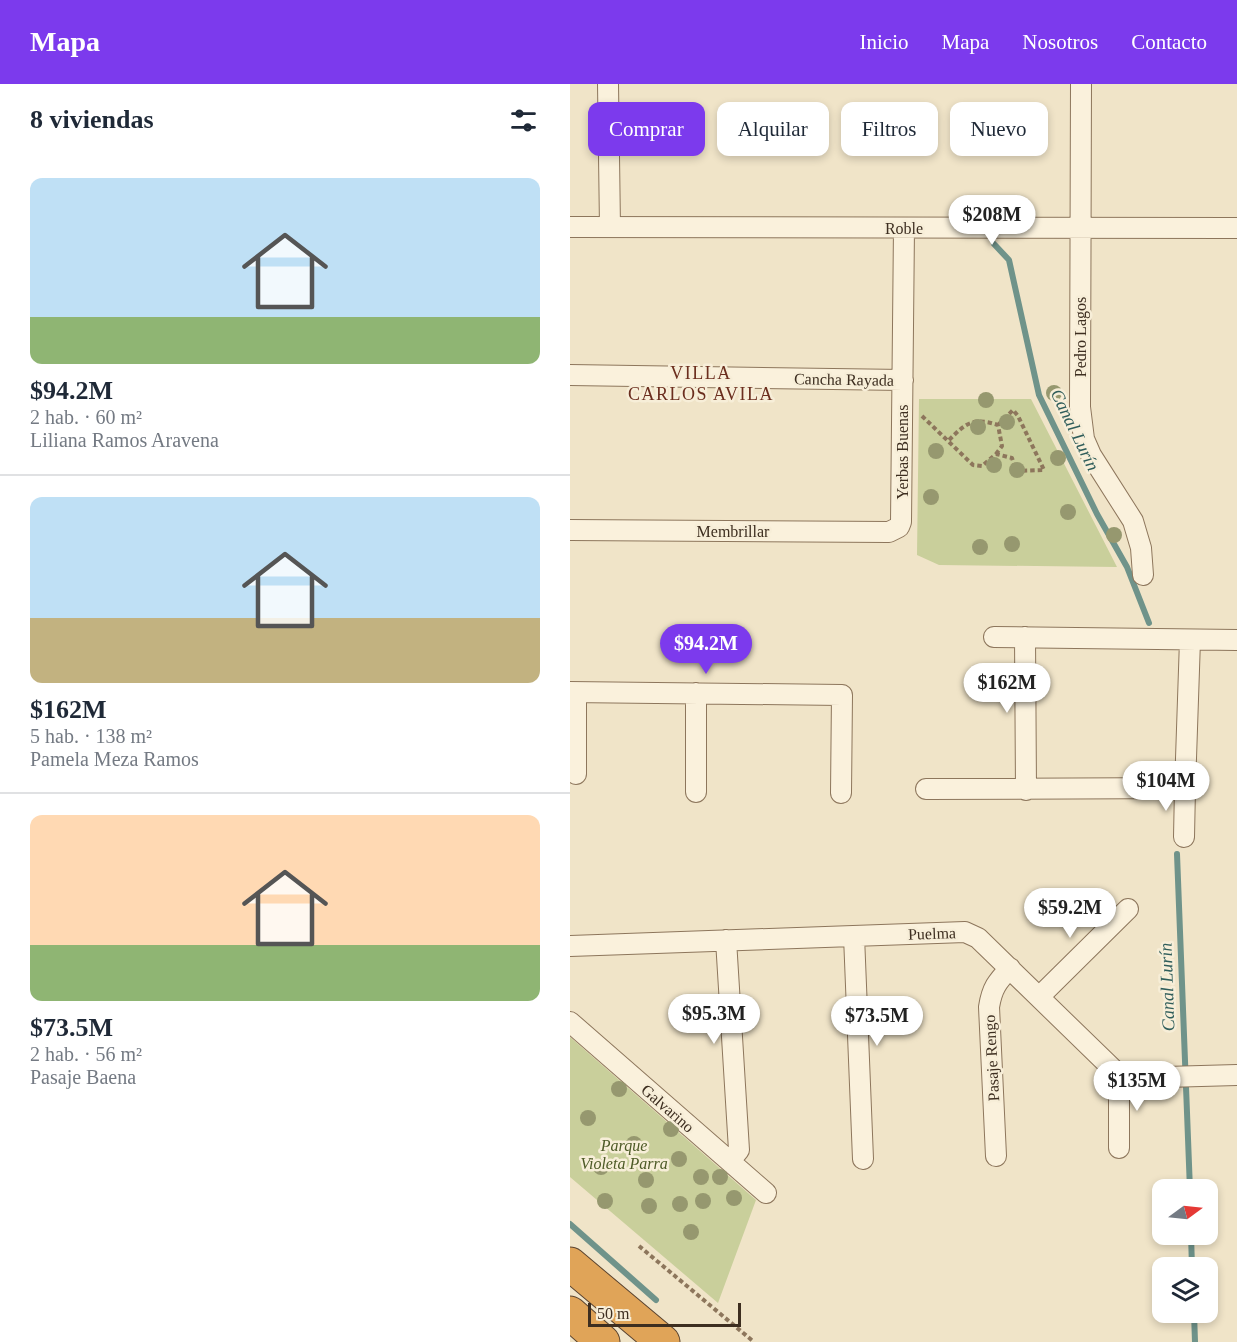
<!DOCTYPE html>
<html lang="es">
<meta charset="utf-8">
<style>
body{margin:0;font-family:Georgia,serif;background:#f6f6f7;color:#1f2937;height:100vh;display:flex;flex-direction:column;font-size:22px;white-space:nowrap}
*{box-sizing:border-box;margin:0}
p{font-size:20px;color:#747a83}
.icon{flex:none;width:33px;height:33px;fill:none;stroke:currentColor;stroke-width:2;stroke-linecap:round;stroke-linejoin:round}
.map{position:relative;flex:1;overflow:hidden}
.details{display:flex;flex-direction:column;background:#fff;width:570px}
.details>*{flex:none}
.hud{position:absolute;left:18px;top:18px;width:558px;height:54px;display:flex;gap:12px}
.needle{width:39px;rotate:75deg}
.controls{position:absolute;left:582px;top:1095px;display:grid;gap:12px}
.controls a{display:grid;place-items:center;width:66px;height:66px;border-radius:12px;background:#fff;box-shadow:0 3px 9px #0003;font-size:30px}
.scale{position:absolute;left:18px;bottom:15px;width:153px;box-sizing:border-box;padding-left:6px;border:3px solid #3d2e20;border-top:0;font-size:16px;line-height:21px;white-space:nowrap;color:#3d2e20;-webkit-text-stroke:4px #f7eed8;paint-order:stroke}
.price{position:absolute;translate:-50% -51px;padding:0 14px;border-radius:21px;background:#fff;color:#222;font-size:20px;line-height:39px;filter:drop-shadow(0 2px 3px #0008)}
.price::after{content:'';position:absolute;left:50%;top:36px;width:18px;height:14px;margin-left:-9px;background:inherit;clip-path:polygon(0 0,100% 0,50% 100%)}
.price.on{background:#7c3aed;color:#fff}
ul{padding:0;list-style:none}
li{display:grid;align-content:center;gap:12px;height:318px;padding:0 30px}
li+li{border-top:2px solid #e0e1e3}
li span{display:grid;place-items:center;height:186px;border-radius:12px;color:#555}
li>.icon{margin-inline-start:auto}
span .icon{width:108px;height:108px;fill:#fffc;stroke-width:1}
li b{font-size:26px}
h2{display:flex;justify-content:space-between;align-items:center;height:72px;padding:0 30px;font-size:26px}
.tag{padding:0 21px;border-radius:12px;background:#fff;box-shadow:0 3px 9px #0003;font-size:21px;line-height:54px}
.tag.on{background:#7c3aed;color:#fff}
header{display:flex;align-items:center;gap:36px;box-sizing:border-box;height:84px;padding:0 30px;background:#7c3aed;color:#fff}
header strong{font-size:28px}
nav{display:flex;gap:33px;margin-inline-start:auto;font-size:21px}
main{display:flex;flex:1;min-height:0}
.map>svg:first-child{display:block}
</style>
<header>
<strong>Mapa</strong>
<nav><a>Inicio</a><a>Mapa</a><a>Nosotros</a><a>Contacto</a></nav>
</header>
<main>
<section class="details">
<h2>8 viviendas<svg class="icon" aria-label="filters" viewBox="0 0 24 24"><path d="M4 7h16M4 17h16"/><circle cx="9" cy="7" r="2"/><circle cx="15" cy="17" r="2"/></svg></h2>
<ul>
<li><span style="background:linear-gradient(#bfe0f5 75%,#8fb573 0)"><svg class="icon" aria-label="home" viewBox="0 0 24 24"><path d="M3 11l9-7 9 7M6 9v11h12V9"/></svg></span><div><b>$94.2M</b><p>2 hab. · 60 m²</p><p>Liliana Ramos Aravena</p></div></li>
<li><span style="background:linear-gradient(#bfe0f5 65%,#c2b280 0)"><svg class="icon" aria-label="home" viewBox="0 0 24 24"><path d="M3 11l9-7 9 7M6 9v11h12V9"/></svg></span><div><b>$162M</b><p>5 hab. · 138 m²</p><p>Pamela Meza Ramos</p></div></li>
<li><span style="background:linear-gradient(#ffd9b3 70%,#8fb573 0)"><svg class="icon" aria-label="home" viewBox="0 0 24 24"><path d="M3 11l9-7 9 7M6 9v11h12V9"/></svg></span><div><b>$73.5M</b><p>2 hab. · 56 m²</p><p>Pasaje Baena</p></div></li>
</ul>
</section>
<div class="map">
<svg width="667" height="1258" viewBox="0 0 667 1258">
<rect width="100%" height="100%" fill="#f0e4c8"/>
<path fill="#c9cf9b" d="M349,315H461L547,483L369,481L347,471Z
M0,953L186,1116L148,1219L0,1093Z"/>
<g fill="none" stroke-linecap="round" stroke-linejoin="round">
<path stroke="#6f938a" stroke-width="6" d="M424,160L439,176L469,311L527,430L557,483L579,539
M607,770L620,1106
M0,1140L86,1216
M621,1150L622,1184
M624,1228L625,1258"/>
<defs>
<path id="minor" d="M38,0L40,143
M511,0L510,323L514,355L521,371L563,437L571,464L573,491
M0,143L667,144
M0,291L333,296
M0,446L319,448L329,443L331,438L334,144
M424,553L667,556
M455,553L456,706
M0,608L272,611L271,709
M6,690V609
M356,705L615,704L620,556
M126,708V609
M614,753L615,704
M284,852L293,1075
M156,856L169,1066L160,1077
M0,862L395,848L408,854L549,991L560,994L667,991
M469,913L558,825
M0,938L196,1109
M549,1064V991
M426,1072L419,923C422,904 427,898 440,884"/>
<path id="motorway" d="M0,1180L93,1258
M0,1229L33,1258"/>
</defs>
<use href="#minor" stroke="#8d765c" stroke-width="22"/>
<use href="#motorway" stroke="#5b4430" stroke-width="35"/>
<path stroke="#8d765c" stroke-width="4" stroke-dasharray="4.5 3" stroke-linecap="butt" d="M352,332L403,381L412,382L426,370L442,374L446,387L474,386L448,332L443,326L428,341
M379,356C396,339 403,333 428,341L432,362L426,370
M69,1162L184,1258"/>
<use href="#minor" stroke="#faf1dc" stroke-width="20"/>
<use href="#motorway" stroke="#e0a458" stroke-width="33"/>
</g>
<g fill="#96986f">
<circle cx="484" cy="309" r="8"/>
<circle cx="416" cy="316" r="8"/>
<circle cx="437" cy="338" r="8"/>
<circle cx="408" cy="343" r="8"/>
<circle cx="366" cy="367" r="8"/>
<circle cx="488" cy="374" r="8"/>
<circle cx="424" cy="381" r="8"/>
<circle cx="447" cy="386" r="8"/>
<circle cx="361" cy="413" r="8"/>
<circle cx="498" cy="428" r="8"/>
<circle cx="544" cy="451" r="8"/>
<circle cx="442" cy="460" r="8"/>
<circle cx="410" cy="463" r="8"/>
<circle cx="49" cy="1005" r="8"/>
<circle cx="18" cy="1034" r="8"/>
<circle cx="101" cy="1045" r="8"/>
<circle cx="64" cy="1060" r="8"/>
<circle cx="109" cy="1075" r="8"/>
<circle cx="31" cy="1083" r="8"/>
<circle cx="131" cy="1093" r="8"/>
<circle cx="150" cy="1093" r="8"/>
<circle cx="76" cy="1096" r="8"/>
<circle cx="164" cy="1114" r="8"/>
<circle cx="35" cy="1117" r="8"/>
<circle cx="133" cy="1117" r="8"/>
<circle cx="110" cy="1120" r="8"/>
<circle cx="79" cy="1122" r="8"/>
<circle cx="121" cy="1148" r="8"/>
</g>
<g text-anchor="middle" stroke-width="5" stroke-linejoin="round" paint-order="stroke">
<g font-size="16" fill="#3d2e20" stroke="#f7eed8">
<text x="334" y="150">Roble</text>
<text transform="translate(510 253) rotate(-90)" y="6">Pedro Lagos</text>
<text transform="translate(274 295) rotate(1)" y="6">Cancha Rayada</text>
<text transform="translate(332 368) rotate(-90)" y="6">Yerbas Buenas</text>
<text x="163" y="453">Membrillar</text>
<text transform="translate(362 849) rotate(-2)" y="6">Puelma</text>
<text transform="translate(421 974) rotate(-93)" y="6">Pasaje Rengo</text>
<text transform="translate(98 1024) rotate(41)" y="6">Galvarino</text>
</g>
<g font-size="16" font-style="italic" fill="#4d5a26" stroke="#f7eed8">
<text x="54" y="1067">Parque<tspan x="54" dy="18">Violeta Parra</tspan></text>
</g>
<g font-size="18" letter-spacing="1.5" fill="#6b2e1e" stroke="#f7eed8">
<text x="131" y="295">VILLA<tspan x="131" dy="21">CARLOS AVILA</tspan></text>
</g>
<g font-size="18" font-style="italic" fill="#2f5d5a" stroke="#f7eed8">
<text transform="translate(505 346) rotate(64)" y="6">Canal Lurín</text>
<text transform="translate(597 903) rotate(-92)" y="6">Canal Lurín</text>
</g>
</g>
</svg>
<div class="controls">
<a><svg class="needle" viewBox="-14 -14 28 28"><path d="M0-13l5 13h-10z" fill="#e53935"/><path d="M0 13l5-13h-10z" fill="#747a83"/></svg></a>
<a><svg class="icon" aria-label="layers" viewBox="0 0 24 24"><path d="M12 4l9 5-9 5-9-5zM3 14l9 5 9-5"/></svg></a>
</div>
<div class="scale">50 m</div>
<b class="price" style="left:422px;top:162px">$208M</b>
<b class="price on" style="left:136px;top:591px">$94.2M</b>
<b class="price" style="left:437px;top:630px">$162M</b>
<b class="price" style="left:596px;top:728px">$104M</b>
<b class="price" style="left:500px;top:855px">$59.2M</b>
<b class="price" style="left:144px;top:961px">$95.3M</b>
<b class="price" style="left:307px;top:963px">$73.5M</b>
<b class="price" style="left:567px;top:1028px">$135M</b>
<div class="hud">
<a class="tag on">Comprar</a>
<a class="tag">Alquilar</a>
<a class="tag">Filtros</a>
<a class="tag">Nuevo</a>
</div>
</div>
</main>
